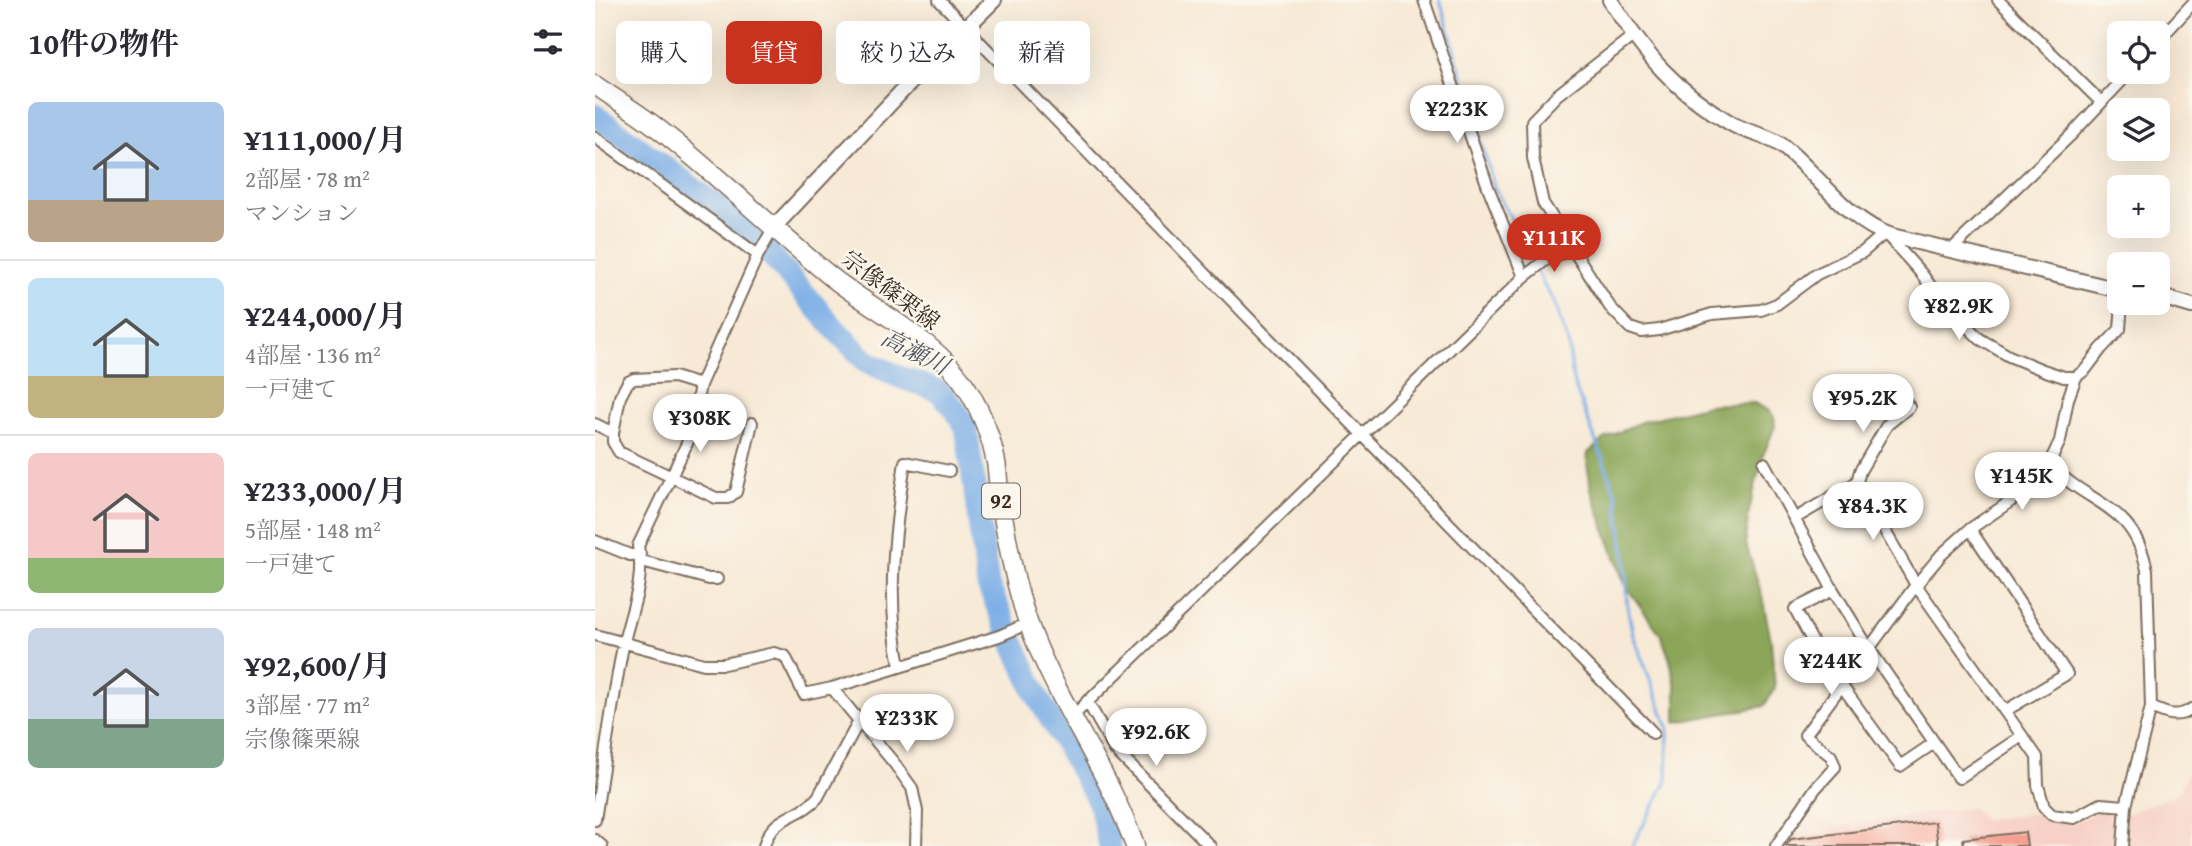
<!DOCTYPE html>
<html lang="ja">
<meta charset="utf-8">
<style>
body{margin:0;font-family:"Gentium Book Plus","Noto Serif JP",serif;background:#f2f2f3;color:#2b2b33;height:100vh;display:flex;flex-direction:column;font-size:26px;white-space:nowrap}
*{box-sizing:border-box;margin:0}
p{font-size:23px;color:#7c7c81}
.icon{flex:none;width:38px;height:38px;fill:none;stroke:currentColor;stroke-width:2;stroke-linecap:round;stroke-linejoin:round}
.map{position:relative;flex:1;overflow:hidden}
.panel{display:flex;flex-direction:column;background:#fff;width:595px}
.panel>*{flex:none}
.guide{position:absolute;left:21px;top:21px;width:665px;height:63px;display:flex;gap:14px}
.buttons{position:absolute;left:1512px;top:21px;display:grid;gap:14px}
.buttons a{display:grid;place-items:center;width:63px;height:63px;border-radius:10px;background:#fff;box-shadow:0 7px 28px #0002;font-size:35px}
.price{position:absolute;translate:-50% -60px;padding:0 16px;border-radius:24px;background:#fff;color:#222;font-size:23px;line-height:46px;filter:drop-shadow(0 2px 4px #0008)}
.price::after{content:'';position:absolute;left:50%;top:42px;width:21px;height:16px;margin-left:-10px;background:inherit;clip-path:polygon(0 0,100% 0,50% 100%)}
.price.active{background:#c8321e;color:#fff}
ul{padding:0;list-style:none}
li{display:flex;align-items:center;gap:21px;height:175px;padding:0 28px}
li+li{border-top:2px solid #e1e1e2}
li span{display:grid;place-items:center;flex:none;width:196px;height:140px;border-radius:10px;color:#555}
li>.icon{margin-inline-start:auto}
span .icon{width:84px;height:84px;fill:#fffc;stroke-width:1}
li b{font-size:30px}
h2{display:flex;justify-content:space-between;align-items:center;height:84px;padding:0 28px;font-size:30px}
.pill{padding:0 24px;border-radius:10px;background:#fff;box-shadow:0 7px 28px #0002;font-size:24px;line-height:63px}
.pill.active{background:#c8321e;color:#fff}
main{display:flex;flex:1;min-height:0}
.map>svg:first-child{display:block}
</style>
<main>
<section class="panel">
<h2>10件の物件<svg class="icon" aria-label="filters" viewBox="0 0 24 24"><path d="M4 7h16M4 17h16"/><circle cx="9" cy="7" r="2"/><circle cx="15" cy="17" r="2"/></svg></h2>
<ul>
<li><span style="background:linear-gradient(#a9c7e8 70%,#b9a48a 0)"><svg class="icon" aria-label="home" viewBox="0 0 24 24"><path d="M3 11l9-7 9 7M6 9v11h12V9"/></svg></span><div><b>¥111,000/月</b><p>2部屋 · 78 m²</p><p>マンション</p></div></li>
<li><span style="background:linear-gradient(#bfe0f5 70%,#c2b280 0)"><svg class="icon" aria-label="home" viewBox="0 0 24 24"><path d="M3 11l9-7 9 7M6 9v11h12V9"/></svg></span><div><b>¥244,000/月</b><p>4部屋 · 136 m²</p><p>一戸建て</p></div></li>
<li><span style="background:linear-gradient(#f6c9c9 75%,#8fb573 0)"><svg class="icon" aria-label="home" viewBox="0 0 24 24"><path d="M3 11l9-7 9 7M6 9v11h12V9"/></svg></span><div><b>¥233,000/月</b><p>5部屋 · 148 m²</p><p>一戸建て</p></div></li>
<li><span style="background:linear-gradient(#c9d6e8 65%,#7fa58c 0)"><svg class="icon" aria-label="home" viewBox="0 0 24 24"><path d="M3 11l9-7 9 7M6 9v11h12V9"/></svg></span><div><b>¥92,600/月</b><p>3部屋 · 77 m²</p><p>宗像篠栗線</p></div></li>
</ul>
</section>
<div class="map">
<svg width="1597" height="846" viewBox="0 0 1597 846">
<rect width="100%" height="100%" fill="#fbf7ec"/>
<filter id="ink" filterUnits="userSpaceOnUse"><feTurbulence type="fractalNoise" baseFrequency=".0143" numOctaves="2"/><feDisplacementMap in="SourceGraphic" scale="14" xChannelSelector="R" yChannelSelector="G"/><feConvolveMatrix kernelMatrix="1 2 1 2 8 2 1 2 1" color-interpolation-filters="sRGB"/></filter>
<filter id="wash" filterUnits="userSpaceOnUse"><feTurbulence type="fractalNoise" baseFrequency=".00686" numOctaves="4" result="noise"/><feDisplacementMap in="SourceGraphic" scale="28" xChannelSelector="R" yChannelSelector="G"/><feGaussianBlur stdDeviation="1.57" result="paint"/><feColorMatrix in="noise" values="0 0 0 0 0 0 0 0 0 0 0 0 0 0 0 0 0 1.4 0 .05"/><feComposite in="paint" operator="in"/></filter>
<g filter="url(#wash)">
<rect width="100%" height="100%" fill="#f7e9d5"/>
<path fill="#f7d1c8" d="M1597,764V846H1191L1213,813L1241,827L1377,807L1389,820L1443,813L1451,819L1477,824L1502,812H1517L1524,817L1583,793Z"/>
<path fill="#8ba658" stroke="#63683b" stroke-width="2" d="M1159,403L1173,410L1179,417L1180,426L1167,458L1154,511L1151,534V544L1167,596L1176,641L1180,688L1169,706L1081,722V687L1075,660L1066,635L1030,585L996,490L992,463L993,453L1009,439L1046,422L1113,405Z"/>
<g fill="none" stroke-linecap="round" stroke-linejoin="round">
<path stroke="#7aade6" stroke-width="3.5" d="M845,0L899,187L940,264
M943,271L948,284L958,300L973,342L978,381L1021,494L1030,557L1032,604L1038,635L1073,727L1072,781L1037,846"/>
<path stroke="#7aade6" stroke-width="23" d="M0,115L154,230L241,330L271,361L302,376L344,391L359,408L371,427L393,585L441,694L504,802L515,846"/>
</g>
<g id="blocks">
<path fill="#f59c8d" d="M1340,822L1343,846H1191L1196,839Z
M1430,832L1432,846H1369L1368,839Z"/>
</g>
</g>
<g filter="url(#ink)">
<use href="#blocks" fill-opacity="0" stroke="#7d6d5e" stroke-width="2"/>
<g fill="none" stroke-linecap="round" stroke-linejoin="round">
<defs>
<path id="minor" d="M344,0L1058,733
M829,0L893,187L929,277
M1403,0L1506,102
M1038,36L962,95L937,121L938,158L948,203L1015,307L1035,328L1047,332L1064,330L1117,314L1166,310L1182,304L1222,274L1268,252L1290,233L1326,273L1348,303L1385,339L1414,356L1448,370L1469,377H1481
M1563,41L1597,4
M0,137L163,255
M1357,249L1476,135L1535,72
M105,385L79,377L39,379L33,382L25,397L18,433V442L24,452L121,498H133L141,492L157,423
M0,424L18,433
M1169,463L1238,590L1275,650L1364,778L1427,736
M1454,464C1495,507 1538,502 1552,570L1556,707L1531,806L1528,846
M1262,482L1321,585L1442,757L1443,785L1449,807L1457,815L1479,818L1505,804L1531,806
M1199,519L1262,482L1265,471L1292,425L1314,407L1303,389
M1375,529L1472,674L1410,711
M0,541L35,555L45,554
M47,561L114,579H122
M1238,590L1200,609L1236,676L1247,686L1305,766L1339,743
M0,635L109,664H129L179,653L190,656L209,694L237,688L404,636L434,623
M305,665C291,599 300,528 310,462L354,471
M237,688L299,763L317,788L322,811L321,846
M492,701L520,750L615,846
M1556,707C1571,714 1582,719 1597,709
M477,717L929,277L952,259L977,249
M0,820C9,762 17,703 28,646C35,612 51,581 43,546L95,437L105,385L163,255L179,227
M0,840L7,846
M169,846C177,814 205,819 223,797L264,721
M1181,846L1220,789L1240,767L1236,756L1210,735L1321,585L1346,555L1375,529L1416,501L1454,464L1465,441L1473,399L1481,377L1491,369L1506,349L1525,329L1527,303"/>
<path id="tertiary" d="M1015,0C1051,56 1079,90 1137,124C1152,133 1172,135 1186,145C1223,173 1251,221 1297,236L1524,290
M179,227L308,90L399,0
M1563,296L1597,306"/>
<path id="primary" d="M0,85C20,99 42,112 61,127C121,173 175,227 234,275C277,310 342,340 372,388C386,411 396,436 401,462C403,474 403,486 405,498C412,540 419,582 433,622C461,701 512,767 540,846"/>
</defs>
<use href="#minor" stroke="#7d6d5e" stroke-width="14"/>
<use href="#tertiary" stroke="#7d6d5e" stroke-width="18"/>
<use href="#primary" stroke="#7d6d5e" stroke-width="21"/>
<use href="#minor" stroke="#fff" stroke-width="10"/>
<use href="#tertiary" stroke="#fff" stroke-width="14"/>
<use href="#primary" stroke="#fff" stroke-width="18"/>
</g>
</g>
<g text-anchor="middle" stroke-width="5" stroke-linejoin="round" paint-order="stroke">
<rect fill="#fbf7ec" stroke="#75685c" stroke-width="2" x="387" y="483.5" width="38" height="35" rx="5"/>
<g font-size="21" font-weight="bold" fill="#3b2a1e">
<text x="406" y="508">92</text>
</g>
<g font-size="23" fill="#3b2a1e" stroke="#fbf7ec">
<text transform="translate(296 290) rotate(37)" y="8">宗像篠栗線</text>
</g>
<g font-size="24" font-style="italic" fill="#515864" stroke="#fbf7ec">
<text transform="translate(320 352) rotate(27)" y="8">高瀬川</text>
</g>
</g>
</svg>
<div class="buttons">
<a><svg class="icon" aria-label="locate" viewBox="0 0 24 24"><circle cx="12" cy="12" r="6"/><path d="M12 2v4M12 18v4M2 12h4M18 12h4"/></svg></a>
<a><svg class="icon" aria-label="layers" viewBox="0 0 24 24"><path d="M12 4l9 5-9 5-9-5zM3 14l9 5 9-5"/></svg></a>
<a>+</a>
<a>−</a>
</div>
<b class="price" style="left:862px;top:145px">¥223K</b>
<b class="price active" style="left:959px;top:274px">¥111K</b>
<b class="price" style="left:1364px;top:342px">¥82.9K</b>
<b class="price" style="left:1268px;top:434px">¥95.2K</b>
<b class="price" style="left:105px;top:454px">¥308K</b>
<b class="price" style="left:1427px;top:512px">¥145K</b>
<b class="price" style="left:1278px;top:542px">¥84.3K</b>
<b class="price" style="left:1236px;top:697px">¥244K</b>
<b class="price" style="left:312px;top:754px">¥233K</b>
<b class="price" style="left:561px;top:768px">¥92.6K</b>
<div class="guide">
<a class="pill">購入</a>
<a class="pill active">賃貸</a>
<a class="pill">絞り込み</a>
<a class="pill">新着</a>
</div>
</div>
</main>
